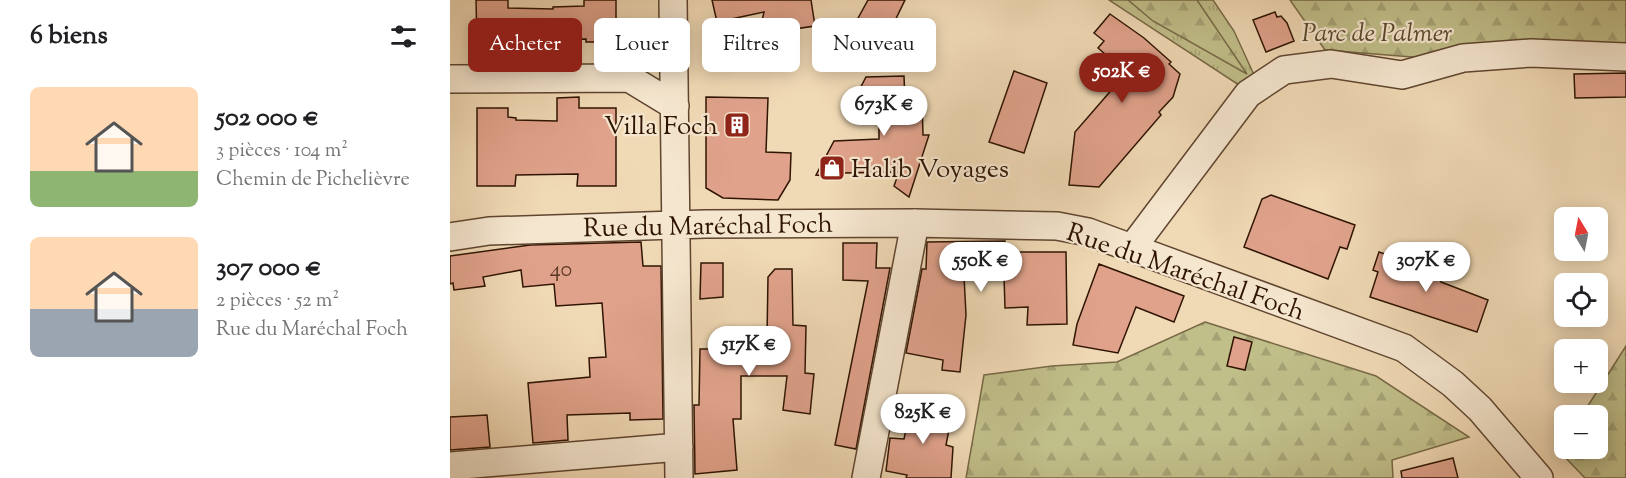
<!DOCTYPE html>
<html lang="fr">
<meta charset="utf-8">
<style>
body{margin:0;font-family:"Sorts Mill Goudy",serif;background:#f2f2f2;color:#202124;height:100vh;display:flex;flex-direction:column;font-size:22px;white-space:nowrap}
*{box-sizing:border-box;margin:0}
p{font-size:20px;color:#757577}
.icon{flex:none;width:33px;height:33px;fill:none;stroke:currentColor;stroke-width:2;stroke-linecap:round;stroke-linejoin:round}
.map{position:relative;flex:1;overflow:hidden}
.side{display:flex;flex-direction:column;background:#fff;width:450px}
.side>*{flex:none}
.guide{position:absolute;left:18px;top:18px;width:570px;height:54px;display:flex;gap:12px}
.needle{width:39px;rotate:350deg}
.tools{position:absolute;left:1104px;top:207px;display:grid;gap:12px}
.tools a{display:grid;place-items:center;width:54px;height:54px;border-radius:9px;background:#fff;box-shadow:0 3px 15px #0003;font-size:30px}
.price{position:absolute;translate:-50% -51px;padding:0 14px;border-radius:21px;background:#fff;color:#222;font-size:20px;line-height:39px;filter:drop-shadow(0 2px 3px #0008)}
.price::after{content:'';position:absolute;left:50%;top:36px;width:18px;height:14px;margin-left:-9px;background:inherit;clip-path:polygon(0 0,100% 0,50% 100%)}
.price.on{background:#8f2418;color:#fff}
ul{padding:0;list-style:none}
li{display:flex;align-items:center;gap:18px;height:150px;padding:0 30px}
li span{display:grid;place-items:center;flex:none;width:168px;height:120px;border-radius:9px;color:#555}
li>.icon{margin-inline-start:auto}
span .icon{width:72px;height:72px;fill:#fffc;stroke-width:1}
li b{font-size:26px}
h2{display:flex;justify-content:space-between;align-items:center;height:72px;padding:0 30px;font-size:26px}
.chip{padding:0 21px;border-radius:9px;background:#fff;box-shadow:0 3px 15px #0003;font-size:21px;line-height:54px}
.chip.on{background:#8f2418;color:#fff}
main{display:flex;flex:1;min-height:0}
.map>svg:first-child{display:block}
</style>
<main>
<section class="side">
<h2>6 biens<svg class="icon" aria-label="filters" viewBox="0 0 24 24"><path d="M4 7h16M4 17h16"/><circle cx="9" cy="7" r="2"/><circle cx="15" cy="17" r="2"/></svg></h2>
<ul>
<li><span style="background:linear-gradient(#ffd9b3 70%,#8fb573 0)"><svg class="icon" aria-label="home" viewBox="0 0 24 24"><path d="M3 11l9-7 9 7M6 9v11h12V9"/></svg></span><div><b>502 000 €</b><p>3 pièces · 104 m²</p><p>Chemin de Pichelièvre</p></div></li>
<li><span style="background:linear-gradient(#ffd9b3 60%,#9aa5b1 0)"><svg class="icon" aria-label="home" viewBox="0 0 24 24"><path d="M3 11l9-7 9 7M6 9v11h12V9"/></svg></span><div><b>307 000 €</b><p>2 pièces · 52 m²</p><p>Rue du Maréchal Foch</p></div></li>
</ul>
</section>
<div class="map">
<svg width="1176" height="478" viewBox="0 0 1176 478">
<defs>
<pattern id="grass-tufts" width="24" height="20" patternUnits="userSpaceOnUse" patternTransform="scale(1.5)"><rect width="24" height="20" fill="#c0be89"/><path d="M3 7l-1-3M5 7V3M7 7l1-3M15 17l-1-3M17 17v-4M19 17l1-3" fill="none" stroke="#a5a275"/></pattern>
<pattern id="forest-firs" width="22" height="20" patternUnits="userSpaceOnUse" patternTransform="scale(1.5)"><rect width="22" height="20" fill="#c0be89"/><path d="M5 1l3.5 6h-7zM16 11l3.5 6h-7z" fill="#a5a275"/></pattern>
</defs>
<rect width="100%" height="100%" fill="#f0d9b5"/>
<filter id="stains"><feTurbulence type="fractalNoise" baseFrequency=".00333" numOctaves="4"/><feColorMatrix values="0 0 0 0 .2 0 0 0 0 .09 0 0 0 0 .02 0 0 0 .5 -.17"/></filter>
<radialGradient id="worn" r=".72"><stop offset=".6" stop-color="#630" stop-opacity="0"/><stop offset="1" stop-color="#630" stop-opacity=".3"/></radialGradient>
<path fill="url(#grass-tufts)" stroke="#786946" stroke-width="1.5" d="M659,0H763L784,31L805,77L792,87Z"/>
<path fill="url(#forest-firs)" stroke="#786946" stroke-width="1.5" d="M678,0H747L797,74L703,21Z
M840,0H1176V68L1062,65L875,50Z
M755,322L926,376L1019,437L942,460L943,478H516L534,375L602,366L667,362Z
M1176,346V478H1135L1109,451L1114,442V448H1148V416L1132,415Z"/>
<path fill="#e0a28b" stroke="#2f1402" stroke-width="1.5" d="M26,0H58V8L103,9V7L134,6V0H166V42H136V39L27,41Z
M262,0H361L365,26L309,34L314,12L267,22Z
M418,0H455L439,33L424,35L415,53L395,42Z
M825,12L827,17L831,16L837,23L844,41L816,52L803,20Z
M660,14L694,38L721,62L719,64L730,74L723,97L709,112L711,115L649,187L619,185L625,132L671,79L657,67L663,61L648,48L654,41L644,33Z
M564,71L597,83L574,153L539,142Z
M1176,73V97L1125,98L1124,74Z
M454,76L455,101L472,100L473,135H479L459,197L444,186L449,172L392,173L388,177L366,175L384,141L429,139V102H403L416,77Z
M129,97V108H166V186H127L128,174L66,175L65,186H27V108H58V117L66,118V120L107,121V98Z
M256,97L318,98L316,152L341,153L340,180L328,200L273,198L256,188Z
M821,195L905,225L897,249L890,247L878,279L794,247L812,199Z
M555,241V252H616L617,324L577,325L578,307L555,308L554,276H514L516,315L510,372L492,370L493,360L456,353L472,269H476L477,242Z
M191,242L193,266H211L213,419L180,420V413L117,415L118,440L83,443L78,383L140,377L139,358L156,357L152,303L106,306L104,284L73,287L71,270L33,277L35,286L4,290L3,283L0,284V256L80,245Z
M393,243H427L426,268H440L406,449L385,445L418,281L393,280Z
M929,252L994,274L991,282L1038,300L1027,332L920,297L928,272L923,270Z
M251,263H273V297L250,299Z
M649,264L734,296L724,322L686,307L668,353L623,345L627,324Z
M325,269H342L343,325L356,326L355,373L364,374L360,414L333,410L337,376H291V419H283L287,470L245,474L244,405H249L250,349H264V338L317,337L318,277Z
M784,337L802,342L795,370L777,366Z
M462,402L503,409L496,445L503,447L501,478H456L457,475L436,471L440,438L454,439Z
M37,415L40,447L0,450V417Z
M1003,458L1008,478H952L951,471Z"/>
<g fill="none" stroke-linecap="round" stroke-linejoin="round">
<defs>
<path id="minor" d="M223,0L229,478
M0,79L179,78L225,106
M0,237L39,231L255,224L465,223L607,226L638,232L954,348L1003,384L1030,409L1089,478
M682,248L798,94L834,70L881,64L952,75L1013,58L1081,53L1176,57
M0,466L229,447
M416,478L465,223"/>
</defs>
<use href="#minor" stroke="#5f452f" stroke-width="30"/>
<use href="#minor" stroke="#f5e6cf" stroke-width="27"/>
</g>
<defs>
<symbol id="building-square" viewBox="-11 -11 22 22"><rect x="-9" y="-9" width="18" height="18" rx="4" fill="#8f2418" stroke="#f5e6cf"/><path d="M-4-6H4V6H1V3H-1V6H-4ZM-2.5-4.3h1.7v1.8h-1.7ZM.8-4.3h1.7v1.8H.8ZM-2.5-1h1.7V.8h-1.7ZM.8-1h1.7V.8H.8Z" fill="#fff"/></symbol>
<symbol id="shop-square" viewBox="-11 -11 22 22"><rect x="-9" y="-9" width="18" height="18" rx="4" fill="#8f2418" stroke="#f5e6cf"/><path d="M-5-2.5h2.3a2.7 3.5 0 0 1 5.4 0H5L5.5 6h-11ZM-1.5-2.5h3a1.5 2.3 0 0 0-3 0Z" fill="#fff"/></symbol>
</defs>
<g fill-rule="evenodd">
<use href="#building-square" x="272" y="110" width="30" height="30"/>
<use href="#shop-square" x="367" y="153" width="30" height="30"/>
</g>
<g text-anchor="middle" stroke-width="4.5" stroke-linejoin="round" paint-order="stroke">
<g font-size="22" fill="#5b3824">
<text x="111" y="276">40</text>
</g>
<g font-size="26" font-style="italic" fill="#5a472a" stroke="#f5e6cf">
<text x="927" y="41">Parc de Palmer</text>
</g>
<g font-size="26" fill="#2f1402" stroke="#f5e6cf" text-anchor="end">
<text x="268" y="134">Villa Foch</text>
<text x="401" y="177" text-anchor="start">Halib Voyages</text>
</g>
<g font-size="26" fill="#2f1402" stroke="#f5e6cf">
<text transform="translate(258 225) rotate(-1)" y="9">Rue du Maréchal Foch</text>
<text transform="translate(736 271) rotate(19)" y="9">Rue du Maréchal Foch</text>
</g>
</g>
<rect width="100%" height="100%" filter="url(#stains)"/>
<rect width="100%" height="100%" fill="url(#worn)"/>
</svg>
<div class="tools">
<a><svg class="needle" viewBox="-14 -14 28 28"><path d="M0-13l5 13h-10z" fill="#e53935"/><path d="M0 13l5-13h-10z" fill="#757577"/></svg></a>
<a><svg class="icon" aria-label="locate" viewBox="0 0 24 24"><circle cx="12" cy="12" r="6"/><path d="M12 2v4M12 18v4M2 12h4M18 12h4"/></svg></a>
<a>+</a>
<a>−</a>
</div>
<b class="price on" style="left:672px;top:104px">502K €</b>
<b class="price" style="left:434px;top:137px">673K €</b>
<b class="price" style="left:531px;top:293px">550K €</b>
<b class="price" style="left:976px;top:293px">307K €</b>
<b class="price" style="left:299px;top:377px">517K €</b>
<b class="price" style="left:473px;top:445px">825K €</b>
<div class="guide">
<a class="chip on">Acheter</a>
<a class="chip">Louer</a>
<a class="chip">Filtres</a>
<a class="chip">Nouveau</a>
</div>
</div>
</main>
